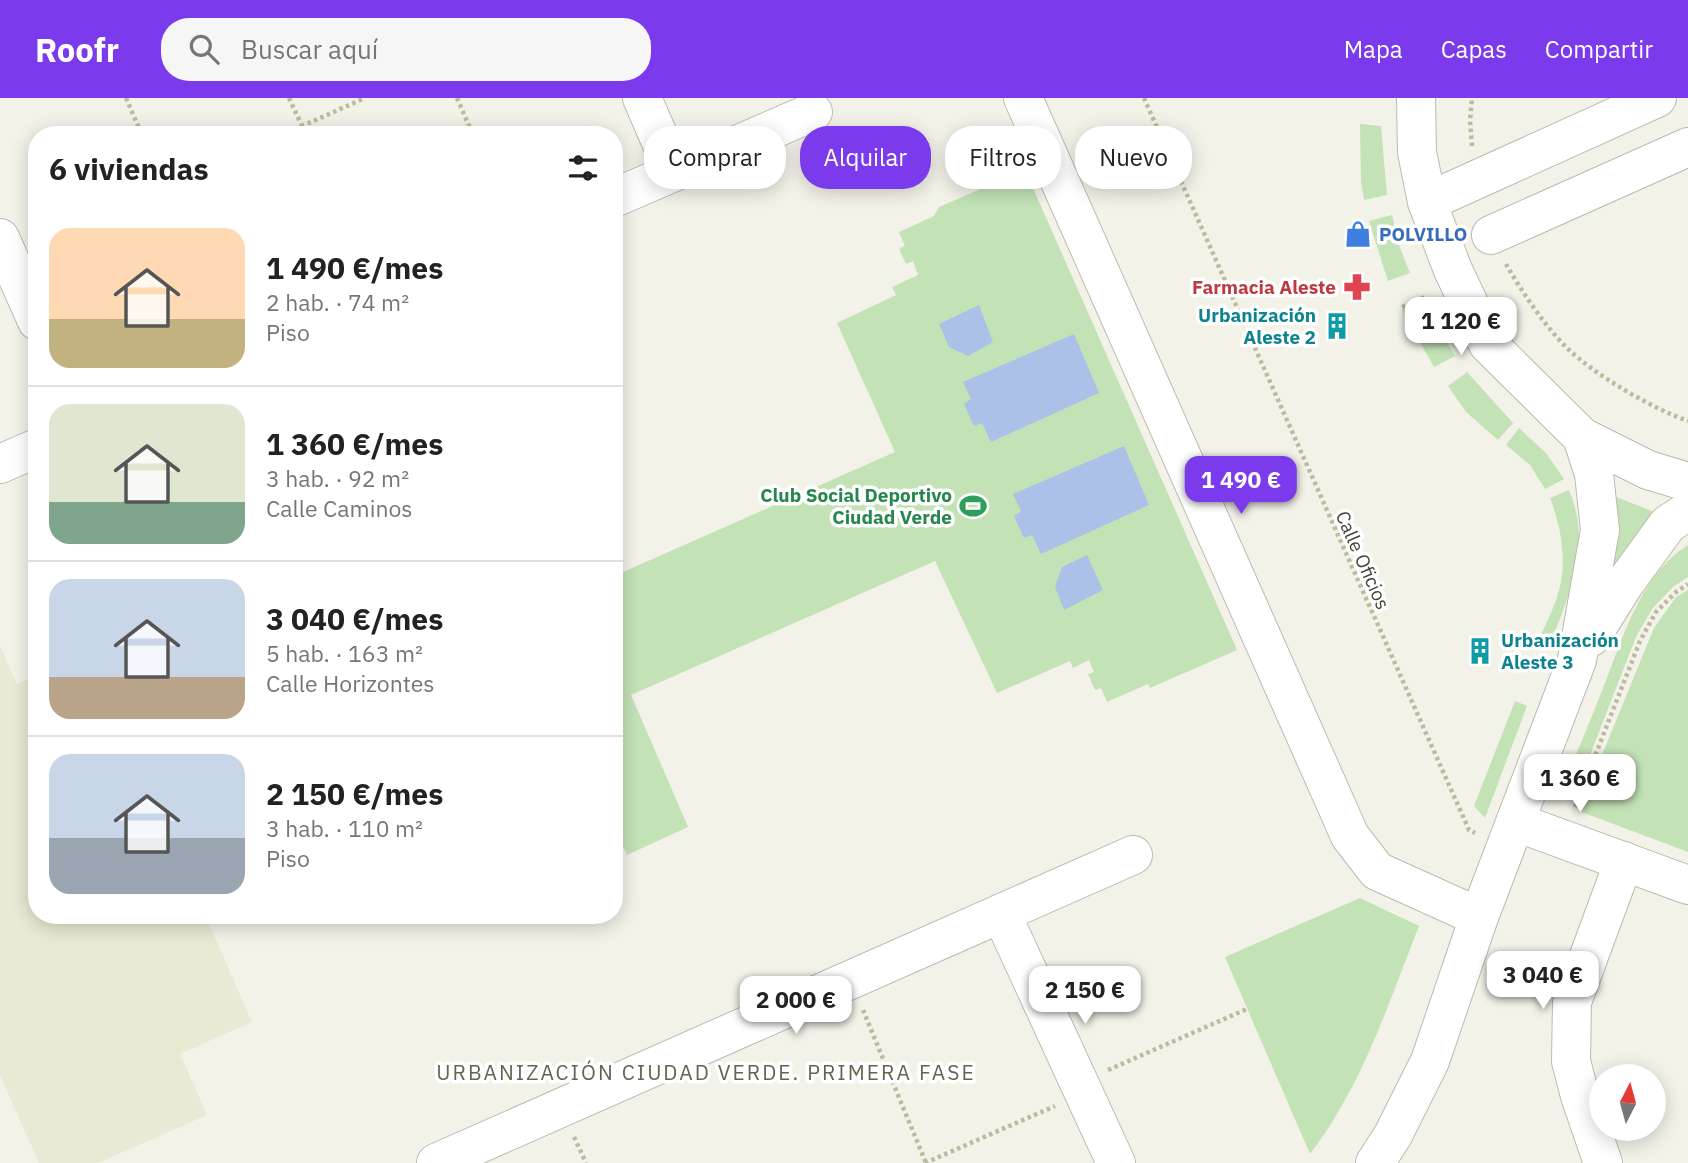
<!DOCTYPE html>
<html lang="es">
<meta charset="utf-8">
<style>
body{margin:0;font-family:"IBM Plex Sans",sans-serif;background:#f6f6f6;color:#222;height:100vh;display:flex;flex-direction:column;font-size:26px;white-space:nowrap}
*{box-sizing:border-box;margin:0}
p{font-size:23px;color:#767676}
.icon{flex:none;width:38px;height:38px;fill:none;stroke:currentColor;stroke-width:2;stroke-linecap:round;stroke-linejoin:round}
.map{position:relative;flex:1;overflow:hidden}
.drawer{position:absolute;left:28px;top:28px;width:595px;height:798px;display:flex;flex-direction:column;background:#fff;border-radius:28px;box-shadow:0 4px 18px #0003}
.drawer>*{flex:none}
.guide{position:absolute;left:644px;top:28px;width:665px;height:63px;display:flex;gap:14px}
.needle{width:46px;rotate:6deg}
.fabs{position:absolute;left:1589px;top:966px;display:grid;gap:14px}
.fabs a{display:grid;place-items:center;width:77px;height:77px;border-radius:50%;background:#fff;box-shadow:0 4px 18px #0003;font-size:35px}
.price{position:absolute;translate:-50% -60px;padding:0 16px;border-radius:14px;background:#fff;color:#222;font-size:23px;line-height:46px;filter:drop-shadow(0 2px 4px #0008)}
.price::after{content:'';position:absolute;left:50%;top:42px;width:21px;height:16px;margin-left:-10px;background:inherit;clip-path:polygon(0 0,100% 0,50% 100%)}
.price.on{background:#7c3aed;color:#fff}
ul{padding:0;list-style:none}
li{display:flex;align-items:center;gap:21px;height:175px;padding:0 21px}
li+li{border-top:2px solid #e0e0e0}
li span{display:grid;place-items:center;flex:none;width:196px;height:140px;border-radius:21px;color:#555}
li>.icon{margin-inline-start:auto}
span .icon{width:84px;height:84px;fill:#fffc;stroke-width:1}
li b{font-size:30px}
h2{display:flex;justify-content:space-between;align-items:center;height:84px;padding:0 21px;font-size:30px}
.pill{padding:0 24px;border-radius:28px;background:#fff;box-shadow:0 4px 18px #0003;font-size:24px;line-height:63px}
.pill.on{background:#7c3aed;color:#fff}
header{display:flex;align-items:center;gap:42px;box-sizing:border-box;height:98px;padding:0 35px;background:#7c3aed;color:#fff}
header strong{font-size:33px}
nav{display:flex;gap:38px;margin-inline-start:auto;font-size:24px}
.search{width:490px;height:63px;background:#f6f6f6;display:flex;align-items:center;gap:18px;box-sizing:border-box;padding:0 24px;border-radius:28px;color:#767676;font-size:26px}
.map>svg:first-child{display:block}
</style>
<header>
<strong>Roofr</strong>
<div class="search"><svg class="icon" aria-label="search" viewBox="0 0 24 24"><circle cx="10" cy="10" r="6"/><path d="M15 15l6 6"/></svg>Buscar aquí</div>
<nav><a>Mapa</a><a>Capas</a><a>Compartir</a></nav>
</header>
<div class="map">
<svg width="1688" height="1065" viewBox="0 0 1688 1065">
<rect width="100%" height="100%" fill="#f2f2e9"/>
<path fill="#eae9d4" d="M0,548L17,586L37,577V817H205L252,924L180,956L207,1017L98,1065H39L0,977Z"/>
<path fill="#c3e2b6" d="M1360,26L1381,28L1387,97L1364,102L1361,83Z
M1025,72L1237,552L1150,590L1148,586L1107,604L1101,590L1095,592L1088,576L1094,574L1089,562L1073,570L1070,563L997,595L935,463L631,597L688,729L627,757L614,729V478L895,354L837,225L896,197L892,189L918,177L913,163L906,166L899,151L905,148L899,134L934,118L939,109Z
M1392,117L1399,147L1410,175L1388,183L1369,123Z
M1423,204L1455,258L1434,269L1402,212Z
M1467,274L1513,325L1498,342L1466,314L1448,288Z
M1519,330L1546,355L1564,381L1545,391L1530,367L1506,347Z
M1569,392C1592,448 1571,492 1551,544L1540,540C1545,526 1553,513 1557,499C1568,466 1562,432 1550,400Z
M1611,397L1662,417L1612,471Z
M1688,447V479L1673,489L1652,511L1636,539L1583,675L1570,671C1583,641 1595,610 1607,580C1625,533 1643,475 1688,447Z
M1688,492V754L1579,713L1654,530L1676,499Z
M1515,603L1527,608L1485,720L1474,708Z
M1360,800L1419,828C1388,907 1362,988 1310,1056L1225,859Z"/>
<path fill="#acc1e8" d="M979,207L993,244L968,258L949,249L939,226Z
M1074,236L1099,295L991,344L982,325L974,328L964,306L971,301L963,284Z
M1124,348L1149,407L1041,456L1032,437L1024,440L1014,418L1021,413L1013,396Z
M1087,457L1103,492L1064,512L1055,489L1062,469Z"/>
<g fill="none" stroke-linecap="round" stroke-linejoin="round">
<defs>
<path id="minor" d="M642,0L674,74
M1023,0L1350,738L1377,773L1479,819
M1416,0L1417,54L1427,104L1453,172L1488,246L1582,339L1648,372L1688,384
M614,100L813,14
M1427,104L1657,0
M1491,137L1688,49
M0,140L37,223
M0,366L37,350
M1591,539L1625,485L1668,426L1688,413
M1516,724L1688,787
M1001,815L1116,1065
M436,1065L1133,757
M1375,1065L1393,1037L1430,963L1479,819L1577,562L1600,432L1594,376L1582,339
M1603,1065L1580,998L1571,963L1572,904L1624,763"/>
</defs>
<use href="#minor" stroke="#bdbbac" stroke-width="40"/>
<path stroke="#bdba9f" stroke-width="4.5" stroke-dasharray="3.5 3.5" stroke-linecap="butt" d="M126,0L142,37
M289,0L302,28
M457,0L473,37
M1144,0L1469,732L1475,735
M282,37L365,0
M1472,48L1470,23L1472,0
M1506,166C1522,194 1544,227 1567,250C1595,277 1651,310 1688,323
M1402,209L1425,199L1424,197
M1575,709L1640,543L1656,514L1676,494L1688,486
M863,912L926,1065
M1108,972L1247,911
M574,1039L586,1065
M925,1065L1055,1008"/>
<use href="#minor" stroke="#fff" stroke-width="38"/>
</g>
<defs>
<symbol id="shop-bare" viewBox="-9 -9 18 18"><path d="M-5-2.5h2.3a2.7 3.5 0 0 1 5.4 0H5L5.5 6h-11ZM-1.5-2.5h3a1.5 2.3 0 0 0-3 0Z" fill="#3f7fe0" stroke="#fff" stroke-width="2.5" paint-order="stroke"/></symbol>
<symbol id="pharmacy-bare" viewBox="-9 -9 18 18"><path d="M-2-6h4v4h4v4h-4v4h-4v-4h-4v-4h4Z" fill="#e0444e" stroke="#fff" stroke-width="2.5" paint-order="stroke"/></symbol>
<symbol id="building-bare" viewBox="-9 -9 18 18"><path d="M-4-6H4V6H1V3H-1V6H-4ZM-2.5-4.3h1.7v1.8h-1.7ZM.8-4.3h1.7v1.8H.8ZM-2.5-1h1.7V.8h-1.7ZM.8-1h1.7V.8H.8Z" fill="#0f9aa8" stroke="#fff" stroke-width="2.5" paint-order="stroke"/></symbol>
<symbol id="stadium-bare" viewBox="-9 -9 18 18"><path d="M0-5a6.5 5 0 1 0 0 10a6.5 5 0 1 0 0-10ZM-3.5-1.8h7v3.6h-7Z" fill="#2e9e5b" stroke="#fff" stroke-width="2.5" paint-order="stroke"/></symbol>
</defs>
<g fill-rule="evenodd">
<use href="#shop-bare" x="1339" y="117" width="38" height="38"/>
<use href="#pharmacy-bare" x="1338" y="170" width="38" height="38"/>
<use href="#building-bare" x="1318" y="209" width="38" height="38"/>
<use href="#stadium-bare" x="954" y="389" width="38" height="38"/>
<use href="#building-bare" x="1461" y="534" width="38" height="38"/>
</g>
<g text-anchor="middle" stroke-width="7" stroke-linejoin="round" paint-order="stroke">
<g font-size="19" font-weight="bold" fill="#366cbe" stroke="#fff" text-anchor="start">
<text x="1379" y="143">POLVILLO</text>
</g>
<g font-size="19" font-weight="bold" fill="#be3a42" stroke="#fff" text-anchor="end">
<text x="1336" y="196">Farmacia Aleste</text>
</g>
<g font-size="19" font-weight="bold" fill="#0d838f" stroke="#fff" text-anchor="end">
<text x="1316" y="224">Urbanización<tspan x="1316" dy="22">Aleste 2</tspan></text>
<text x="1501" y="549" text-anchor="start">Urbanización<tspan x="1501" dy="22">Aleste 3</tspan></text>
</g>
<g font-size="19" font-weight="bold" fill="#27864d" stroke="#fff" text-anchor="end">
<text x="952" y="404">Club Social Deportivo<tspan x="952" dy="22">Ciudad Verde</tspan></text>
</g>
<g font-size="19" fill="#454338" stroke="#fff">
<text transform="translate(1363 462) rotate(66)" y="7">Calle Oficios</text>
</g>
<g font-size="21" letter-spacing="2" fill="#666350" stroke="#fff">
<text x="706" y="982">URBANIZACIÓN CIUDAD VERDE. PRIMERA FASE</text>
</g>
</g>
</svg>
<div class="fabs">
<a><svg class="needle" viewBox="-14 -14 28 28"><path d="M0-13l5 13h-10z" fill="#e53935"/><path d="M0 13l5-13h-10z" fill="#767676"/></svg></a>
</div>
<b class="price" style="left:1461px;top:259px">1 120 €</b>
<b class="price on" style="left:1241px;top:418px">1 490 €</b>
<b class="price" style="left:1580px;top:716px">1 360 €</b>
<b class="price" style="left:1543px;top:913px">3 040 €</b>
<b class="price" style="left:1085px;top:928px">2 150 €</b>
<b class="price" style="left:796px;top:938px">2 000 €</b>
<div class="guide">
<a class="pill">Comprar</a>
<a class="pill on">Alquilar</a>
<a class="pill">Filtros</a>
<a class="pill">Nuevo</a>
</div>
<section class="drawer">
<h2>6 viviendas<svg class="icon" aria-label="filters" viewBox="0 0 24 24"><path d="M4 7h16M4 17h16"/><circle cx="9" cy="7" r="2"/><circle cx="15" cy="17" r="2"/></svg></h2>
<ul>
<li><span style="background:linear-gradient(#ffd9b3 65%,#c2b280 0)"><svg class="icon" aria-label="home" viewBox="0 0 24 24"><path d="M3 11l9-7 9 7M6 9v11h12V9"/></svg></span><div><b>1 490 €/mes</b><p>2 hab. · 74 m²</p><p>Piso</p></div></li>
<li><span style="background:linear-gradient(#dfe7d0 70%,#7fa58c 0)"><svg class="icon" aria-label="home" viewBox="0 0 24 24"><path d="M3 11l9-7 9 7M6 9v11h12V9"/></svg></span><div><b>1 360 €/mes</b><p>3 hab. · 92 m²</p><p>Calle Caminos</p></div></li>
<li><span style="background:linear-gradient(#c9d6e8 70%,#b9a48a 0)"><svg class="icon" aria-label="home" viewBox="0 0 24 24"><path d="M3 11l9-7 9 7M6 9v11h12V9"/></svg></span><div><b>3 040 €/mes</b><p>5 hab. · 163 m²</p><p>Calle Horizontes</p></div></li>
<li><span style="background:linear-gradient(#c9d6e8 60%,#9aa5b1 0)"><svg class="icon" aria-label="home" viewBox="0 0 24 24"><path d="M3 11l9-7 9 7M6 9v11h12V9"/></svg></span><div><b>2 150 €/mes</b><p>3 hab. · 110 m²</p><p>Piso</p></div></li>
</ul>
</section>
</div>
